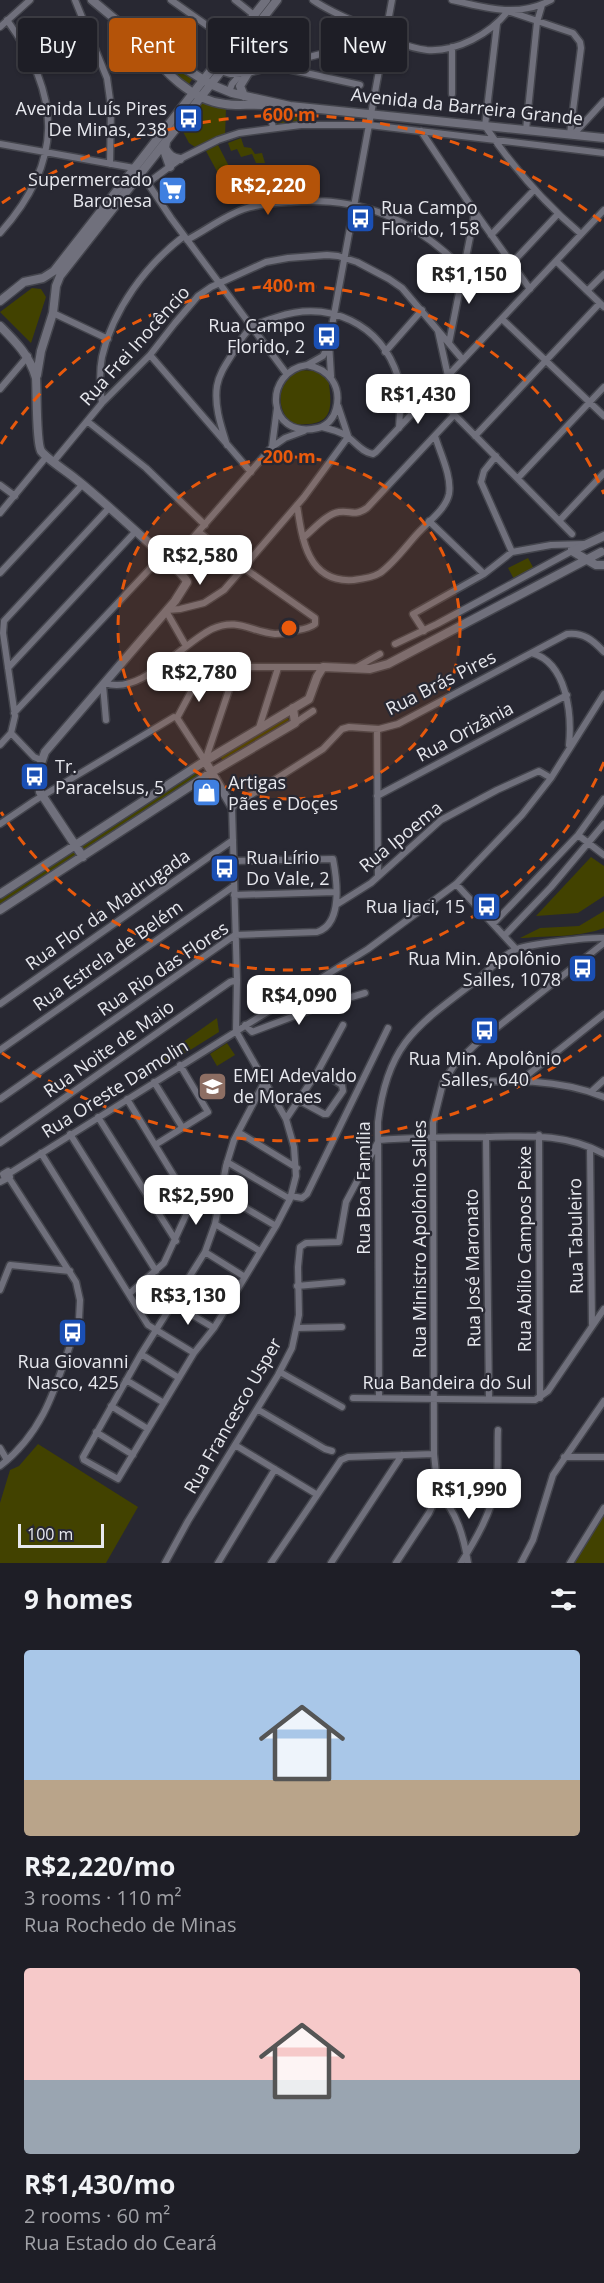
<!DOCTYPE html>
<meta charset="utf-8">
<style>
body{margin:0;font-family:"Open Sans",sans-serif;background:#2b2b32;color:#f1f3f6;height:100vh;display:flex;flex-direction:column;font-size:22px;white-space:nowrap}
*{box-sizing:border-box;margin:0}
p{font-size:20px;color:#a1a2a7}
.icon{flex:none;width:33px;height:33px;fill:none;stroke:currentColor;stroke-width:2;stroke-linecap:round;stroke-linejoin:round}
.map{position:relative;height:1563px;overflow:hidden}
.sheet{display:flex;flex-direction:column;background:#1e1e26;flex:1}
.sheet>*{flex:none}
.top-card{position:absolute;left:18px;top:18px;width:568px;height:54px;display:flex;gap:12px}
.scale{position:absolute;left:18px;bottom:15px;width:86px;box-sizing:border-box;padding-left:6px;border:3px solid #e7e8ee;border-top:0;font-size:16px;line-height:21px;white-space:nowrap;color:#e7e8ee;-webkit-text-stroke:4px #282832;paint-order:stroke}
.price{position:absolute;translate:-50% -51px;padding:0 14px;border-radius:12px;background:#fff;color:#222;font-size:20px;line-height:39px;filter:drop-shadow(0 2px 3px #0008)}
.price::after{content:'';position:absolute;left:50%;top:36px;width:18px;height:14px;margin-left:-9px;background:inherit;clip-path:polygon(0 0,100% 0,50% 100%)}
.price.current{background:#b45309;color:#fff}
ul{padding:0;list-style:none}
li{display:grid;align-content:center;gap:12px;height:318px;padding:0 24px}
li span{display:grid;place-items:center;height:186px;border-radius:6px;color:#555}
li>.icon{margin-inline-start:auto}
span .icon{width:108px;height:108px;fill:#fffc;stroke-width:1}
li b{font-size:26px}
h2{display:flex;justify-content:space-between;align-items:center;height:72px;padding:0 24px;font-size:26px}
.pill{padding:0 21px;border-radius:6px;background:#1e1e26;box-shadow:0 2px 4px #0004,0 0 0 2px #3c3c43;font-size:21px;line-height:54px}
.pill.current{background:#b45309;color:#fff}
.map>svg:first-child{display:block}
</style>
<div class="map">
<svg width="604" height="1563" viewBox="0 0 604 1563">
<rect width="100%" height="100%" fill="#282832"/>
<path fill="#424200" d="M172,65H176L195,75L187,87L169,73Z
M201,101L226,109L225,136L195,147L189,143L181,128Z
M275,113L298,117L299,124L266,128Z
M241,138L244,147L251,148L255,154L262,153L265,163H256L252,154L241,157L237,149L231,151L228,143Z
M218,145L232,172L220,177L206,151Z
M32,288L41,289L46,297L31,343L0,312Z
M299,370L316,371L328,378C334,414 331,427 291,424C275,405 277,384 299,370Z
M528,558L534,569L514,579L508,568Z
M287,717L289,720L222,760L221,757Z
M196,773L198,776L0,904V900Z
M591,857L604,866V896L578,913L536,916Z
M604,911V928C582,937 547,936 523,938H520L540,928L579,926Z
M217,1018L219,1032L160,1069L155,1062Z
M227,1043L235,1055L217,1066L210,1054Z
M38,1444L138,1507L106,1563H0V1503L10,1470L19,1466Z
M604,1510V1563H571Z"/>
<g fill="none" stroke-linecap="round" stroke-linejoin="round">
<defs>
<path id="street" d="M75,0L107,78L111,107L110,164
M171,0L232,43
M235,0L254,15
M313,0C330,12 349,19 367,27C386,37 406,48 427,50C457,52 490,34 508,11L573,33L580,42L581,48L570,134
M452,0C485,8 519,18 551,0
M497,24L485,126C512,166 544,203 581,234
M0,27L30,0
M274,66L360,85
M220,71L230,74L248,73L355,45L382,35
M229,92L232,84L240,75
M452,94V47
M269,106L273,128
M526,130L537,22L542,5
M421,131L475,212L530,289
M573,135L604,101
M0,144L134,168L141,173L171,218L286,373
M149,182L180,159L218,140L239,133L301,125H369L604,153
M0,233C64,162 62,96 7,20
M491,235L534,190
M187,240C206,230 224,216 244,209C258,204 275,203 290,202C361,196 414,219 464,270
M556,261L604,307
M512,263L557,215
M587,291L604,274
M53,313L108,339
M502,319L604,416
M438,331L448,376
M449,343L475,212
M385,352L422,310
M150,355L251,472
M307,365C329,369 342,386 336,409C334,418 327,426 318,428C265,440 263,371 307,365Z
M307,365L323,356L327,348
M331,376L329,342L392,0
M0,389L28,356
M432,392L572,534
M102,403C100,388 99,372 102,357C113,309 146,265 184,236
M338,406L348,436
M87,421L146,468L205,525
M322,427C330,429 338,431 345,435C355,441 361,452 373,454L376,452L604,210
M475,436L600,303
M227,445C221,426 214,406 217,386C219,374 226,364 233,353C238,344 243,334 252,327C259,322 269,320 277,317C329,300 381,323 398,377C402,393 400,411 399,428
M272,447L277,408
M496,456L484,471L481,482L512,552
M54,461L102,403L150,355L175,323L198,296L211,287L266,262L288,258L327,255L338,256L357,262L389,279L402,288L463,360
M518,478L604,387
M0,485L15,496
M297,505C302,540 308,583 353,580C362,579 372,578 380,573C394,563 406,546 418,533C428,522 446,509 449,494C452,476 440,453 435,436
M0,513L47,456
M560,520L604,473
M429,521L484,574
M303,538C313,530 326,514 339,512C351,510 354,517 367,508L454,415
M171,563L272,447L285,438L304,431
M0,573L83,484
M167,610L180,609L204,603L224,590L304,497L348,437
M166,611L186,646
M424,631L413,614L484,574L512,552L551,545L585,544
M395,644L437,624L572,551L571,549
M532,653C567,663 572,714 569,745
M246,667H323
M357,667L380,654
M8,668L135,532
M105,683C141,696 181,644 212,629C238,617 251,632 275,634C283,634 291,632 298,630C305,629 310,628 315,624V618L244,568L199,532
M103,685L106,720
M14,713L162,556
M177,718L205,761
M177,718L200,675
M295,723L313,711
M259,728L278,668
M377,729L378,875
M11,733L34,757L41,760
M0,745L11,733L15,716L3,633L4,621L109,508
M205,761L236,669
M377,796L567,695
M0,824L34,801L174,717L177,718
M578,835L604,855
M456,884L516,949
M234,895L335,892
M336,905L371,883L441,820L497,790L539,771L551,778
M493,924L578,835L604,799
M505,935L551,887L604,824
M0,1004L233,840
M245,1025L252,1032L321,1006L365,993
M0,1050L234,886
M265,1081L234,1140L226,1166L215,1224L205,1252L141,1354L83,1457L84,1460L118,1479L194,1353L214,1328L276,1226L290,1199L296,1176L294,1147L286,1119L236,1031L237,980L232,807L323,749L342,729L349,727L379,729L398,724L567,634C583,632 593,640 604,652
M520,1081L604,1014
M154,1082L182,1127
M443,1083C497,1081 553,1076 604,1097
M591,1092L604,1080
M0,1099L235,935L317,932C343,924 337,880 333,859L233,861
M127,1099L191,1204L164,1263L129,1294
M300,1101L324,1114H327L343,1091L342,1085L318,1071
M98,1117L176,1241
M286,1119L318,1071L343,1025
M238,1132L297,1168
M70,1134L156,1271
M539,1135L540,1398
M486,1137L489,1399
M0,1143L230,982L237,980
M155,1145L208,1112L180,1065
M590,1148L592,1324
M41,1153L148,1325L194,1353
M227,1162L290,1199
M10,1173L368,949L456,884L522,815L551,778L604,694
M0,1182L10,1177L8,1171L3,1174L5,1179
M220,1193L276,1226
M291,1196L302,1198L307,1194L388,1028
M215,1224L260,1251
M205,1252L245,1277
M189,1278L230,1302
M297,1286L342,1282
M0,1290L10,1265L70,1271
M174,1304L214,1328
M297,1328L342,1327
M141,1354L179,1378
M280,1372L342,1407
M126,1380L164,1403
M353,1398L535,1400L548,1391L604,1309
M379,1398L378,1122C387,1043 418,1025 477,980C487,972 505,953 517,949C530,944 590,937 604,938
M111,1406L148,1429
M257,1409L325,1449L332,1451
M96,1432L133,1455
M235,1445L316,1494
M0,1448L7,1460
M564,1457H604
M0,1466C50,1427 58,1375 79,1320L80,1300L76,1282L9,1178
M438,1493C457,1511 464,1538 468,1563
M165,1563L188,1521L278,1375L292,1348L299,1315L298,1267L300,1247L306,1243L339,1242L346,1202L379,1140C415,1137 450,1137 486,1137C527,1136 567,1133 604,1154
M218,1563L275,1469
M271,1563L341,1460L348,1457L434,1454
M331,1563L402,1455
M396,1563L429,1513L436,1498L438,1493L434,1454L433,1123L443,1083L455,1064L476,1044L604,943
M461,1563C476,1539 490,1515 496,1487C499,1469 497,1449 498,1430
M521,1563L533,1540L553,1475L604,1401
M570,1563L604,1508"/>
<path id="secondary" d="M92,0L140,40L210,84L232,93L290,106L604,138
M144,45C164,71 190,100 225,104C237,106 250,104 262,105
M244,96L240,86L248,73
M166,142L165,148C169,155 172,158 180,159
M165,153L170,167
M0,301L24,282L43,278L54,271L266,0
M0,326C16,342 30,356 36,378C37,392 36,442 41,451C48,460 68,472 77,480C91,491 185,573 187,582L175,601L45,752L40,766V792L83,857
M37,375L41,351L53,313L56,286L60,276L277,0
M572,551L596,565H604
M572,551L604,536
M205,761L232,807
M0,894L205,761L309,699L317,677L323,667L370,669L388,664L601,552
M0,910L212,772L295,723L293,708"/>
</defs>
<use href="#street" stroke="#44454d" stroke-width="9"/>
<use href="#secondary" stroke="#44454d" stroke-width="11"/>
<use href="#street" stroke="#70707c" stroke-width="6"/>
<use href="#secondary" stroke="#70707c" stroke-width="8"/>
</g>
<circle cx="289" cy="628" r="171" fill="#e8590c" fill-opacity=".12"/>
<g fill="none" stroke="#e8590c" stroke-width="3" stroke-dasharray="10 8">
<circle cx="289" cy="628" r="171"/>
<path d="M604 762A342 342 0 0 1 1 812M1 444A342 342 0 0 1 604 494"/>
<path d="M601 1035A513 513 0 0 1 2 1053M2 203A513 513 0 0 1 601 221"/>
</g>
<defs>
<symbol id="bus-square" viewBox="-11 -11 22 22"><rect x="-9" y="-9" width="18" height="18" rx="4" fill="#1a4fb4" stroke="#282832"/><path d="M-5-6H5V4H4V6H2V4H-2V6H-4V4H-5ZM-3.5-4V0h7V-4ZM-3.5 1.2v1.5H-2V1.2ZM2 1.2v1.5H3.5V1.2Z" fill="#fff"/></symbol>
<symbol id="supermarket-square" viewBox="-11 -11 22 22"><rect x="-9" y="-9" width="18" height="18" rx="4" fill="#3f7fe0" stroke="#282832"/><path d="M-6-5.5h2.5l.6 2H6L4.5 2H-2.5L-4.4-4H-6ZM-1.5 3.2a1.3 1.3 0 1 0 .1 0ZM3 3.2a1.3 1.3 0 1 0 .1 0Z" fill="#fff"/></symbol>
<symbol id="shop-square" viewBox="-11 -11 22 22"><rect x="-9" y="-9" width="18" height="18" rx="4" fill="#3f7fe0" stroke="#282832"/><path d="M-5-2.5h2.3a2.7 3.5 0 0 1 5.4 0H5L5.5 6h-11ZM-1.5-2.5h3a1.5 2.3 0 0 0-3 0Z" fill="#fff"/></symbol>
<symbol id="school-square" viewBox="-11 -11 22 22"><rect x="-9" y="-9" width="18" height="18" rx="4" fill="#8d6e63" stroke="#282832"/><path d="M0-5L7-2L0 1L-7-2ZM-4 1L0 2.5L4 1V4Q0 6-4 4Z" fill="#fff"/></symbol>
</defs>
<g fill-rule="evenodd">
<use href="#bus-square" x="172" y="102" width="33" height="33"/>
<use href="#supermarket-square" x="156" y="174" width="33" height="33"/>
<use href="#bus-square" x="344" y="202" width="33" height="33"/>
<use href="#bus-square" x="310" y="320" width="33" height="33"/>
<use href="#bus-square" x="18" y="760" width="33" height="33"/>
<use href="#shop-square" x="190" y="776" width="33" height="33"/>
<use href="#bus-square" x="208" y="852" width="33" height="33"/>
<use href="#bus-square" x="470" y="890" width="33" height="33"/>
<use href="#bus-square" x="566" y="952" width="33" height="33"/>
<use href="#bus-square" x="468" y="1014" width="33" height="33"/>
<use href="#school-square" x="196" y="1070" width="33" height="33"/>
<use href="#bus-square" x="56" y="1316" width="33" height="33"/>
</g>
<g text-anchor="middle" stroke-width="4.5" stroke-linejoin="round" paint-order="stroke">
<g font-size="18" fill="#e7e8ee" stroke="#282832">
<text transform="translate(467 107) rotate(6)" y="6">Avenida da Barreira Grande</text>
<text transform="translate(135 346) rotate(-48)" y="6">Rua Frei Inocêncio</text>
<text transform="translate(441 683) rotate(-27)" y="6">Rua Brás Pires</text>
<text transform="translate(465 732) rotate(-28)" y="6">Rua Orizânia</text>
<text transform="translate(401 837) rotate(-39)" y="6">Rua Ipoema</text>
<text transform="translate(108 910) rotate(-35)" y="6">Rua Flor da Madrugada</text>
<text transform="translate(108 956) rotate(-35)" y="6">Rua Estrela de Belém</text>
<text transform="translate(163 969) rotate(-34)" y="6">Rua Rio das Flores</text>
<text transform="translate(109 1049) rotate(-35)" y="6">Rua Noite de Maio</text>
<text transform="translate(115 1089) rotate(-32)" y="6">Rua Oreste Damolin</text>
<text transform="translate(364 1188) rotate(-90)" y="6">Rua Boa Família</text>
<text transform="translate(576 1236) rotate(-91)" y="6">Rua Tabuleiro</text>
<text transform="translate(420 1239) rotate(-90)" y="6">Rua Ministro Apolônio Salles</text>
<text transform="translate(525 1249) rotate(-90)" y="6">Rua Abílio Campos Peixe</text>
<text transform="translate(473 1268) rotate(-91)" y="6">Rua José Maronato</text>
<text x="447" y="1389">Rua Bandeira do Sul</text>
<text transform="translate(233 1416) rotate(-60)" y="6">Rua Francesco Usper</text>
</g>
<g font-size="18" fill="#e7e8ee" stroke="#282832" text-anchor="end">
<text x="167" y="115">Avenida Luís Pires<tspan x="167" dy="21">De Minas, 238</tspan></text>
<text x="152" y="186">Supermercado<tspan x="152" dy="21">Baronesa</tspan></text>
<text x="381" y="214" text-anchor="start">Rua Campo<tspan x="381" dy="21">Florido, 158</tspan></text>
<text x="305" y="332">Rua Campo<tspan x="305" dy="21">Florido, 2</tspan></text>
<text x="55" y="773" text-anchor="start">Tr.<tspan x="55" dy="21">Paracelsus, 5</tspan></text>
<text x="228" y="789" text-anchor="start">Artigas<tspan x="228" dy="21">Pães e Doçes</tspan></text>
<text x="246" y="864" text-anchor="start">Rua Lírio<tspan x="246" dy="21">Do Vale, 2</tspan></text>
<text x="465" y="913">Rua Ijaci, 15</text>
<text x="561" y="965">Rua Min. Apolônio<tspan x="561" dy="21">Salles, 1078</tspan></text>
<text x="485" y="1065" text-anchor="middle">Rua Min. Apolônio<tspan x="485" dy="21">Salles, 640</tspan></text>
<text x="233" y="1082" text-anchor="start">EMEI Adevaldo<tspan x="233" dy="21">de Moraes</tspan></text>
<text x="73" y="1368" text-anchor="middle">Rua Giovanni<tspan x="73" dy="21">Nasco, 425</tspan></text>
</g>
</g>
<circle cx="289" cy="628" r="9" fill="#e8590c" stroke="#282832" stroke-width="3"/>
<g font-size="18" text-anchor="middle" font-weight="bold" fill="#e8590c" stroke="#282832" stroke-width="4.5" stroke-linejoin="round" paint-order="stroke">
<text x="289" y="121">600 m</text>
<text x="289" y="292">400 m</text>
<text x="289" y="463">200 m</text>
</g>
</svg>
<div class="scale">100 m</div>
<b class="price current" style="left:268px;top:216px">R$2,220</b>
<b class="price" style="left:469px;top:305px">R$1,150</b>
<b class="price" style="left:418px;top:425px">R$1,430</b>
<b class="price" style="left:200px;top:586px">R$2,580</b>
<b class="price" style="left:199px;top:703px">R$2,780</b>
<b class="price" style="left:299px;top:1026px">R$4,090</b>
<b class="price" style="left:196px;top:1226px">R$2,590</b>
<b class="price" style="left:188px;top:1326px">R$3,130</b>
<b class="price" style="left:469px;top:1520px">R$1,990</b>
<div class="top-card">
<a class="pill">Buy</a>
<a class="pill current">Rent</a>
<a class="pill">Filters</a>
<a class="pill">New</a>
</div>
</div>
<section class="sheet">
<h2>9 homes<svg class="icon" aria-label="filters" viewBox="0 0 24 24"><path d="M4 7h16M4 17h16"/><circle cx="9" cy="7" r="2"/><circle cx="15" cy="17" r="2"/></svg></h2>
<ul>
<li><span style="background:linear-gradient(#a9c7e8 70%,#b9a48a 0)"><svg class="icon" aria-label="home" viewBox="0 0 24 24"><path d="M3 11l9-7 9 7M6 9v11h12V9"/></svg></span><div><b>R$2,220/mo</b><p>3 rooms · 110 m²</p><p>Rua Rochedo de Minas</p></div></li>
<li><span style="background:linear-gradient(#f6c9c9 60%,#9aa5b1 0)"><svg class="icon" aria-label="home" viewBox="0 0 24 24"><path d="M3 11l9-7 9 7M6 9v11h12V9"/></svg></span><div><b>R$1,430/mo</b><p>2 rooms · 60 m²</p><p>Rua Estado do Ceará</p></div></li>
</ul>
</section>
